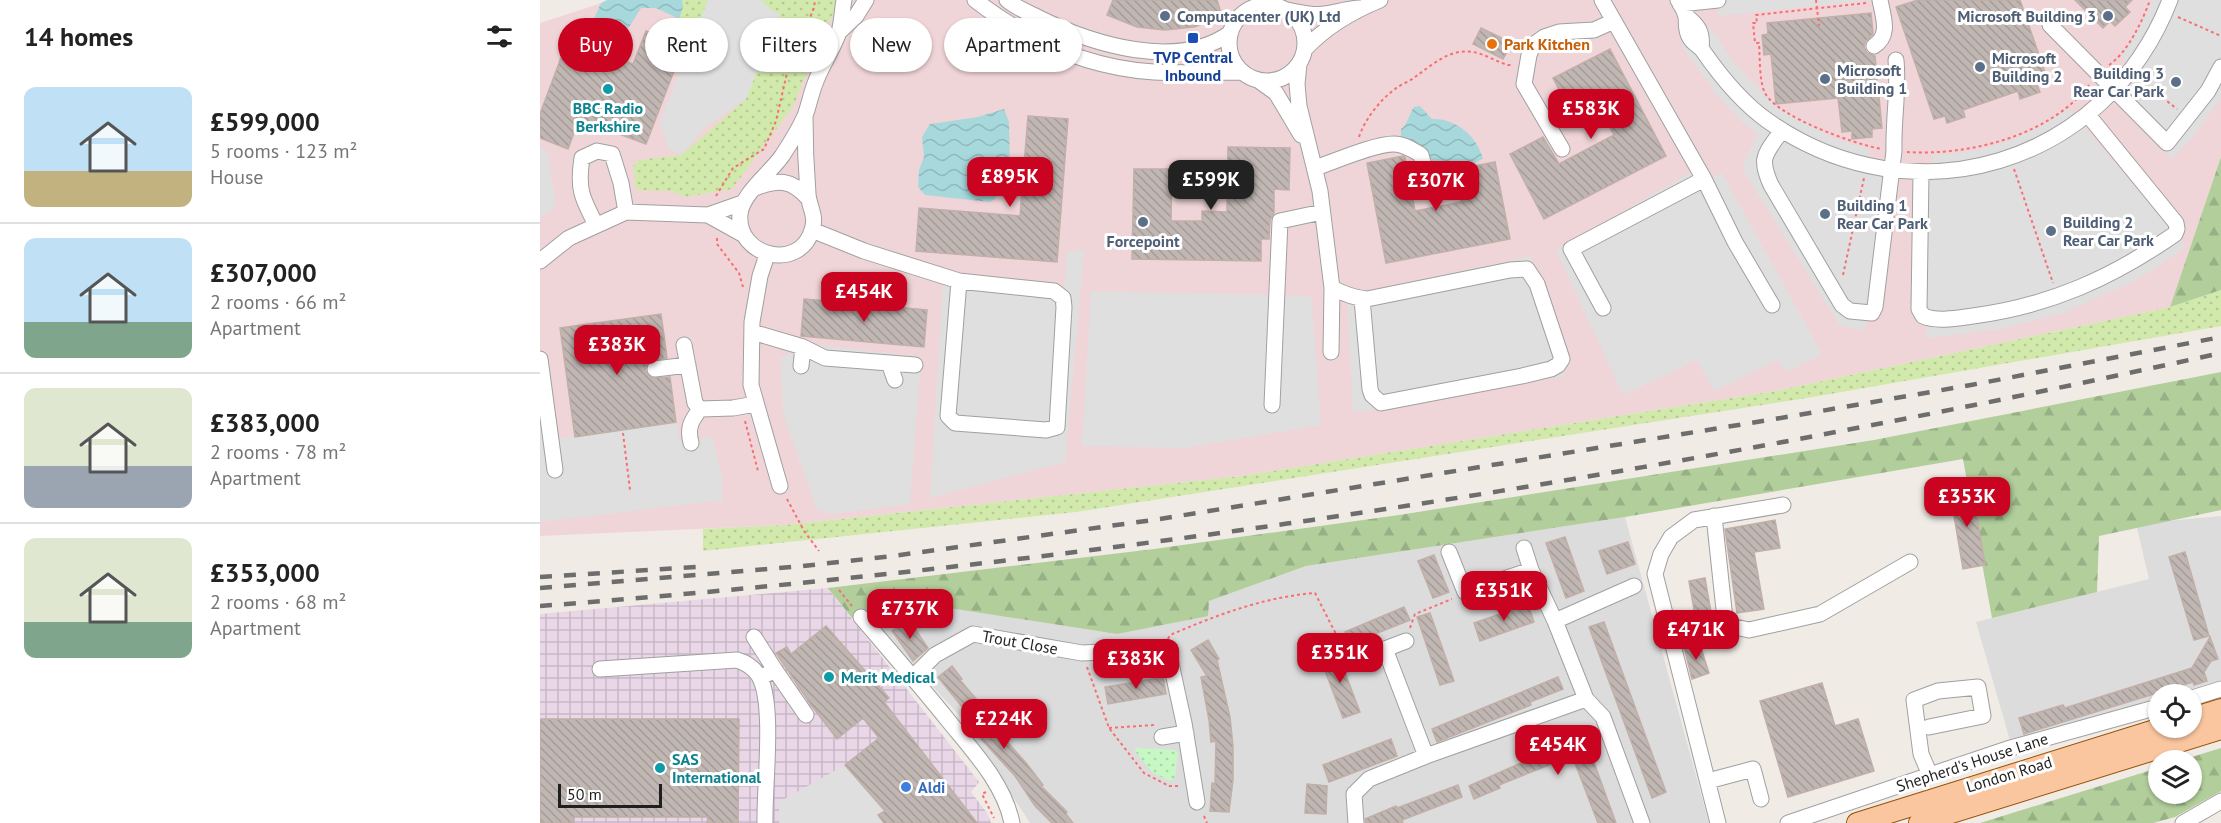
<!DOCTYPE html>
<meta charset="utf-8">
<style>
body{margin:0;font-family:"PT Sans",sans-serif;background:#f2f2f2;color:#222;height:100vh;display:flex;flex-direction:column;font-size:22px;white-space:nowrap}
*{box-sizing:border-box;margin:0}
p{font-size:20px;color:#767676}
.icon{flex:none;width:33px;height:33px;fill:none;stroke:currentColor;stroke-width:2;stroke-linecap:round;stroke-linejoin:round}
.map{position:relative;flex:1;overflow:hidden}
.drawer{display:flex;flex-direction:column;background:#fff;width:540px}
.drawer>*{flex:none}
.hud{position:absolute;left:18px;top:18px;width:570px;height:54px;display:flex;gap:12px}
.fabs{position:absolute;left:1608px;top:684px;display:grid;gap:12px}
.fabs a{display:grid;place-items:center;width:54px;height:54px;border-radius:50%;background:#fff;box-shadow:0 2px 4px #0004;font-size:30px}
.scale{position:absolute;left:18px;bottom:15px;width:104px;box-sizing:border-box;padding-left:6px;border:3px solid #1f1f1f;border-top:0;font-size:16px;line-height:21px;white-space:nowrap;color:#1f1f1f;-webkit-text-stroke:4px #fff;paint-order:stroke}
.price{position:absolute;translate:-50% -51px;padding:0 14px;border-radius:12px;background:#ca0420;color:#fff;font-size:20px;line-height:39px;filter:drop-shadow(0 2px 3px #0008)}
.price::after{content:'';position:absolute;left:50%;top:36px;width:18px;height:14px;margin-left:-9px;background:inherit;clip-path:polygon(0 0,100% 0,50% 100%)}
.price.active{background:#222;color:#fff}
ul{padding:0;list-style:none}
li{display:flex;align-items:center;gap:18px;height:150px;padding:0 24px}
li+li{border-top:2px solid #e0e0e0}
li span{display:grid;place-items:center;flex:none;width:168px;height:120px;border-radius:12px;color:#555}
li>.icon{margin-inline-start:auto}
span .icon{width:72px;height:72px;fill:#fffc;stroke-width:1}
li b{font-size:26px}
h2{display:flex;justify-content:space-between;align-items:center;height:72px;padding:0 24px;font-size:26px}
.chip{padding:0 21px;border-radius:27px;background:#fff;box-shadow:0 2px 4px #0004;font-size:21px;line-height:54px}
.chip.active{background:#ca0420;color:#fff}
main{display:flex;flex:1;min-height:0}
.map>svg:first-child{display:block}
</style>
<main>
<section class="drawer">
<h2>14 homes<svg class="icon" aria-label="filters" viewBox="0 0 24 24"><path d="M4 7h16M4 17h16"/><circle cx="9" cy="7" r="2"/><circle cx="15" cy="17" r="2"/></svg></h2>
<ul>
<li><span style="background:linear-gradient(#bfe0f5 70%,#c2b280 0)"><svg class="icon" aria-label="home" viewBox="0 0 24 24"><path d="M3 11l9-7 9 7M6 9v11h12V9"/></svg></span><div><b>£599,000</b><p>5 rooms · 123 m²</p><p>House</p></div></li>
<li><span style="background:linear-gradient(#bfe0f5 70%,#7fa58c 0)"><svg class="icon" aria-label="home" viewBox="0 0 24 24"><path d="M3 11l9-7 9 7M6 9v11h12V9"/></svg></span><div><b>£307,000</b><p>2 rooms · 66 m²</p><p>Apartment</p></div></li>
<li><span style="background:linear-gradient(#dfe7d0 65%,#9aa5b1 0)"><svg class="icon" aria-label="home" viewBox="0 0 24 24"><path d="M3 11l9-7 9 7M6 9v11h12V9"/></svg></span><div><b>£383,000</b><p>2 rooms · 78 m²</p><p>Apartment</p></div></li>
<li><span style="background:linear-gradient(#dfe7d0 70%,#7fa58c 0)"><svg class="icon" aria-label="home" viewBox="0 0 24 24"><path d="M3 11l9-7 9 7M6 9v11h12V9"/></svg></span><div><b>£353,000</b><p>2 rooms · 68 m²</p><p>Apartment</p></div></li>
</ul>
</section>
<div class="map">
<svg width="1681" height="823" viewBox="0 0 1681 823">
<defs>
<pattern id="industrial-grid" width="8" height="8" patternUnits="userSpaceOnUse" patternTransform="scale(1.5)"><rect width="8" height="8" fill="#e9d7e8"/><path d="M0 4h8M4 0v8" fill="none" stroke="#c7b8c7"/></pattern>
<pattern id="grass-dots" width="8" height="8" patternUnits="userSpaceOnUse" patternTransform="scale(1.5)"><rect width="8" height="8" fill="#d2e9ac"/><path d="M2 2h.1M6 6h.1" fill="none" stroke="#b4c794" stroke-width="1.8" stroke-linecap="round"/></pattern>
<pattern id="forest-firs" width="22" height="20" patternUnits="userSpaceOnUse" patternTransform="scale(1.5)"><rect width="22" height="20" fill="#b1ce9b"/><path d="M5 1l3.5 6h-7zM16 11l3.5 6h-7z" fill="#98b085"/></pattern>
<pattern id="park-dots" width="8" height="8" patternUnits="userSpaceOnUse" patternTransform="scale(1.5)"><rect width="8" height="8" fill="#c7f8c4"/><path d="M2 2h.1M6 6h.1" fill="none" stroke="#aad4a8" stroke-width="1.8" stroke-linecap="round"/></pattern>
<pattern id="water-waves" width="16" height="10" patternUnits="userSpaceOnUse" patternTransform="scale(1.5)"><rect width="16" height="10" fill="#a7d8dc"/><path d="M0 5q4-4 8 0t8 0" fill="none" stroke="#8fb9bc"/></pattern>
<pattern id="building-back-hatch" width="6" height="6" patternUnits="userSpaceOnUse" patternTransform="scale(1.5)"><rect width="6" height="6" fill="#c0b6b2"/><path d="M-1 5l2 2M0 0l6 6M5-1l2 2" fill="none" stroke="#a59c99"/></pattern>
</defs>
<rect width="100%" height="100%" fill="#f0ebe5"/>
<path fill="#dddcdc" d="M1681,516V680L1634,694H1618V699L1471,744L1436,622L1609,579L1596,524Z
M1085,517L1169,823H490L420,716L329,617L358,600L577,634L766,566Z"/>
<path fill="#f0d5d8" d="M71,0H1681V157L1630,307L1236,391L701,476L246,525L0,536V23Z"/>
<path fill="url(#industrial-grid)" d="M288,588L439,782L431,792L447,813L451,823H0V614Z"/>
<path fill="url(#grass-dots)" d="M142,0H168L153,38L135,31L143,7Z
M219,0H300L277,46L254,105L192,189L145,197L131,191L96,190L93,166L99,160L141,155L206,99L239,14C228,10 228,4 219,0Z
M1681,290V326L1273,397L536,512L163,551V529L246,525L701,476L1236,391L1630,307Z"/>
<path fill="url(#forest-firs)" d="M1681,157V290L1630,307Z
M1681,372V510L1559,536L1557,592L1452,618L1423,459L1085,517L766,566L669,601L668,616L577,634L358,600L329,617L312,618L288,588L614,549L859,515L1334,440Z
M1681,748V791L1635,817L1613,823H1440L1618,768V794H1652V760H1642Z"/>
<path fill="url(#park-dots)" d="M596,748L635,750L638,753L635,778L629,781L612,772L595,751Z"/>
<path fill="#dfdfdf" d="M168,0H219L224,2L230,10L240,14L206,99L164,128L141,155L128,148L123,131L119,125Z
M1179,0H1324V1L1178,16Z
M1612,0H1681V98L1655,134L1632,159L1575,101L1600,72L1581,57L1604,19Z
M1171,28L1194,63L1238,108L1294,138L1330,149L1324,173L1346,178L1325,330L1300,326L1205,173L1203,164L1218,134L1204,124L1177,95L1141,45Z
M1528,109L1646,246L1614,269L1588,284L1523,313L1460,329L1387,338L1389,180H1394L1392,155L1419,153L1449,147L1479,137L1502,125Z
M0,146L8,153L16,207L0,218Z
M1155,170L1163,183L1182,173L1282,354L1246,372L1238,360L1174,391L1157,360L1083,395L1016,250Z
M527,251H544L525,462L390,498L403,284L524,292Z
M991,256L1025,376L813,413L807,295Z
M551,291L771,296L781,425L643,448L542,446Z
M269,344L381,357L370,504L292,514L277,510L244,417L240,359Z
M0,405L7,440L136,422L140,440L158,434L159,441L170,435L177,454L182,477V500L0,522Z
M305,765L345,811L338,815L344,823H239V802Z"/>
<path fill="url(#water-waves)" d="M67,0H142L143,7L139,19L116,8H101L88,29L53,21L61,3Z
M880,106L892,119C916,118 938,137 943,159L924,167L910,168L893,161L887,154L861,138V129C868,124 869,114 874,107Z
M464,109L469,122L470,169L467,179L460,186L455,199L450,202L385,195L378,187L379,170L384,157L382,137L390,124L438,117Z"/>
<path fill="url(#building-back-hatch)" stroke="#c1afa8" stroke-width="1.5" d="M573,0H677L682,16L654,27L625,30L597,27L567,15Z
M1378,0H1480L1508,81L1497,85L1500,92L1480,99L1478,91L1423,110L1425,117L1407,123L1405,116L1394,119L1356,7Z
M1535,0H1592L1585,7L1590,12L1575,26L1570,21L1563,28Z
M1331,13L1333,34L1325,42L1324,47L1327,53L1335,56L1342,128L1332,129V137L1312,139V131L1302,132L1298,98L1236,104L1231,54L1224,55L1222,35L1228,34L1227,23Z
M941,28L972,43L963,59L933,44Z
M106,31L144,45L106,144L39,119L28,149L0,138V114L28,39L93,64Z
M1070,49L1126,156L1004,219L970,154L1003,137L1019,164L1074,135L1054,98L1030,110L1013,78Z
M488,116L528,119L517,262L376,251L379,208L480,216Z
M688,147L750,148L749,190L734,189V213L730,220L729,239H721V261L592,259L594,169H632L631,221H662V211L687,212Z
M863,156L865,157L875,211L921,202L915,170L955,162L970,239L846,263L827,163Z
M264,299L387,310L384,347L261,336Z
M121,314L127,358L110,361L106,366L105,371L112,378L130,377L136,422L35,437L20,328Z
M1432,488L1445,565L1423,569L1410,492Z
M1235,520L1240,548L1214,552L1224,609L1197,613L1185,529Z
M1025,537L1044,591L1026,598L1006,543Z
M1088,542L1095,564L1067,574L1059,551Z
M1645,552L1669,636L1654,640L1629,557Z
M894,555L909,592L893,598L878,561Z
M1165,578L1172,618L1156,621L1149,581Z
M988,604L994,622L940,641L934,623Z
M864,607L870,620L810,644L805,632Z
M890,613L914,681L900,685L877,617Z
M369,620L388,648L373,661L352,631Z
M1064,622L1126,792L1112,798L1049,627Z
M286,626L349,698L344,702L437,823H344L338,815L345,811L305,765L339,738L323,718L297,739L271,705L236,653L247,647L251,654Z
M1670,637L1678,659L1671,661L1664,672L1667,681L1654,685L1653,682L1484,734L1479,718L1523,705L1525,708L1652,668Z
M668,640L679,659L677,660L690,717L693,746V780L689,812L670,811L672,783L675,784L676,741L671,742L669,720L661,677L667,676L651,650Z
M1159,642L1169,673L1152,679L1144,647Z
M796,649L820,712L803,718L779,655Z
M412,666L422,679L420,680L443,707L439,710L487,764L503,785L501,786L527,812L526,814L533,823H512L495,806L475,776L431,728L436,724L398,677Z
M623,677L626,694L568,704L565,687Z
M1018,677L1023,689L990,702L991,705L897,742L892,729Z
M1282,683L1295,726L1318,719L1334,771L1248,797L1220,701Z
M0,719H199L198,823H167L168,817H34V823H0Z
M1044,735L1076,823H1058L1033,758L1025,761L1024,759L959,785L960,788L934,799L929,786Z
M851,739L857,756L789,782L783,765Z
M767,784L787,786L786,814L765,813Z
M918,785L922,797L862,820L863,823H826L825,819L856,806L857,808Z"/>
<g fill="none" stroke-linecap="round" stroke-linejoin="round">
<defs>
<path id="minor" d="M435,0C487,40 547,68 614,72C643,74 672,72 701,72
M467,0C476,8 488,12 499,18C552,44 637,71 690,33
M1062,0L1164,179L1195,242L1232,305
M1138,0C1141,5 1145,11 1146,17C1147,25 1145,30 1150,38C1153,44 1160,46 1163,51C1181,77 1201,102 1228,121C1373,223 1566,165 1630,0
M1140,4L1178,0
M689 43a38 38 0 1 1 76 0a38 38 0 1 1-76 0Z
M746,10C759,12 772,16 785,14C797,12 807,9 819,8
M1146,16C1158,25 1163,32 1161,48
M1510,25L1627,143L1668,91L1681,67
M299,32L316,16L326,0
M1334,46C1351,35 1343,17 1340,0
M766,48C786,27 813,11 840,0
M759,64L757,84L759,106L780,191L792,288L791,352
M718,80L736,93L761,135
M265,117C265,142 266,168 268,194C269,207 277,216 272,230C260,272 196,257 200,214C202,194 230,173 242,156C250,144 259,129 265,116C269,105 271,93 276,81C282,65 294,47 299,32C302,22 302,10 304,0
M1242,130C1226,154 1218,156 1231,185L1302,305L1310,311L1332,313L1335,307L1354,151C1353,120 1359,90 1356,60
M1022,149L984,84L989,55L993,45L1004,37L1019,32L1054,30L1074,21
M775,168C796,161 834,144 854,144C864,144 873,150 881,155L885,170
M1381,173L1379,309L1383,316C1397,322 1418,318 1433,316C1509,306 1572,278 1635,234L1637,229L1636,223L1548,115
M215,188C238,179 251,179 268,198
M168,215L202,203
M56,225C42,198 37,189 42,158L57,151L72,154L81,183L86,212
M272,230L324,251L419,281L514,291L523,298L524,307L517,427L506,430L415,423L408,416L419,281
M227,255L220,276L212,322L211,385L240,486
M0,261L29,238L86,212L168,215L204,235
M792,288C804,294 814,298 827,299L970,270L987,269L997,284L1022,359L1018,365L1011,369L982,376L841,403L832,395L830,389L822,299
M1063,308L1031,249L1164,179
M212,332L263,347L285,358L375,365
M144,345L155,403L160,409
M0,359L15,470
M349,363L355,380
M261,366L263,347
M115,369L148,365
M732,405L740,221L782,212
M151,443C147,428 151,421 160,409L193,408L215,404
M1174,516L1185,619L1195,627L1209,630L1280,614L1370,562
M984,548L991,570L1015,621L1094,586
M909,552L925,592L991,570
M321,617C350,651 379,684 407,719C432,750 464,783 472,823
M1015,621L1046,699
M214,637L235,670L220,678
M866,641L845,649L886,756
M827,655L845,649
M60,669L197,660C207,663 214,668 219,676C235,704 224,787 225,823
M235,670L266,715
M373,677L395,655L433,634L542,653L603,650L620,651L630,659L644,723L657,802
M1652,698L1681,689
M1389,727L1443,716L1438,687L1398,691L1374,700L1381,754L1390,775
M622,737L646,733
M1168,781L1213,769L1221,799
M816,823L814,794L829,779L886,756L1046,699L1063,717L1102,823
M1178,823L1115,574L1121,554L1131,537L1154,520L1243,505
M1248,823L1467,749L1618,707
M1643,823L1681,801"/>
<path id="major" d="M1652,718L1681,709
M1317,823L1621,728
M1379,823L1681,729"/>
</defs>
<use href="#minor" stroke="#a0a0a0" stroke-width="17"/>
<use href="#major" stroke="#975103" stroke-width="22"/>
<path stroke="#f76f74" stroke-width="2" stroke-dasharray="3 3" stroke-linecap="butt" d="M1276,0L1279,26
M1326,3L1216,15L1217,23H1213L1215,43H1219C1220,55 1219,82 1225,93C1237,117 1315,144 1341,149
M1638,17L1681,36
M1569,65C1588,52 1602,22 1610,0
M1599,79L1637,109
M819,137C825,119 840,100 855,89C861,84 869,82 875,77C892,65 910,48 933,52C945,54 957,62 968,65H973
M1367,152C1428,156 1510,136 1549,85
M1474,169L1513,283
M176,196L193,168L224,149L236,121L247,73L274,8L275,0
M177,238V244L199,273L203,287
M1303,275L1324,178
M205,421L218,471L220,472
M83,433L90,490
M247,499L264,531L279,551
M299,590L312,606
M870,628L875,614L912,599
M628,639L630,635C677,615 724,597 775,593L800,642L813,653
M547,667L569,728L604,773L629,786H639
M569,728L614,725
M446,792L442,794L454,818
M664,816L667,823"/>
<use href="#minor" stroke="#fff" stroke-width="15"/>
<use href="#major" stroke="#fac6a0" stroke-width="20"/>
<path stroke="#6d6d6d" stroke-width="4.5" stroke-dasharray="12 12" stroke-linecap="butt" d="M0,577L156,567
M0,588L263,566L353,556L620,519L1229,420L1431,385L1681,337
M0,606C565,563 1128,475 1681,353"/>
</g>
<g fill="#5c6f8a" stroke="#fff" stroke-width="2">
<circle cx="625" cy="16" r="6"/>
<circle cx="1568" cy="16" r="6"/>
<circle cx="1440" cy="67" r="6"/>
<circle cx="1285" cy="79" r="6"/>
<circle cx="1636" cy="82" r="6"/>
<circle cx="1285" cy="214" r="6"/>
<circle cx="603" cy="222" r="6"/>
<circle cx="1511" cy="231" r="6"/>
</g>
<rect fill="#1a4fb4" stroke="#fff" stroke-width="2" x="647" y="32" width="12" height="12" rx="3"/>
<circle fill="#e8710a" stroke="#fff" stroke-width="2" cx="952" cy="44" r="6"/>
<g fill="#0f9aa8" stroke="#fff" stroke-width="2">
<circle cx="68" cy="89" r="6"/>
<circle cx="289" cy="677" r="6"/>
<circle cx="120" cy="768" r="6"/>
</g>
<circle fill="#3f7fe0" stroke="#fff" stroke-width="2" cx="366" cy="787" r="6"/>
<g text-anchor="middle" stroke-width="6" stroke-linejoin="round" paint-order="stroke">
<g font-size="16" font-weight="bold" fill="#4e5e75" stroke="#fff" text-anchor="start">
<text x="637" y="22">Computacenter (UK) Ltd</text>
<text x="1556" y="22" text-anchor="end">Microsoft Building 3</text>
<text x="1452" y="64">Microsoft<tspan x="1452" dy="18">Building 2</tspan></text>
<text x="1297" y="76">Microsoft<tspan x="1297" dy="18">Building 1</tspan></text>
<text x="1624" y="79" text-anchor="end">Building 3<tspan x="1624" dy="18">Rear Car Park</tspan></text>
<text x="1297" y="211">Building 1<tspan x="1297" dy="18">Rear Car Park</tspan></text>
<text x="1523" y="228">Building 2<tspan x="1523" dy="18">Rear Car Park</tspan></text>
<text x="603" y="247" text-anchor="middle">Forcepoint</text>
</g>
<g font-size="16" font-weight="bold" fill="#c56008" stroke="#fff" text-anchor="start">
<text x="964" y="50">Park Kitchen</text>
</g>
<g font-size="16" font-weight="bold" fill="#164399" stroke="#fff">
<text x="653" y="63">TVP Central<tspan x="653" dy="18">Inbound</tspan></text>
</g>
<g font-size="16" font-weight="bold" fill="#0d838f" stroke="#fff" text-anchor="start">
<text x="68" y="114" text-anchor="middle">BBC Radio<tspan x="68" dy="18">Berkshire</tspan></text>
<text x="301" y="683">Merit Medical</text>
<text x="132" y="765">SAS<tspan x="132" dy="18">International</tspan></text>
</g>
<g font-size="16" fill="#1f1f1f" stroke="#fff">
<text transform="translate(480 642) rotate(10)" y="6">Trout Close</text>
<text transform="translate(1432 762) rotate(-18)" y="6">Shepherd's House Lane</text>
<text transform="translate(1469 774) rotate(-17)" y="6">London Road</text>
</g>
<g font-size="16" font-weight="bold" fill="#366cbe" stroke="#fff" text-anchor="start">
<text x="378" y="793">Aldi</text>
</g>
</g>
</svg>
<div class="fabs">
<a><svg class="icon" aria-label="locate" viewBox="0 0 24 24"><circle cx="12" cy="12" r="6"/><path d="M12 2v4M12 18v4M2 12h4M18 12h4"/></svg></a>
<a><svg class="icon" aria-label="layers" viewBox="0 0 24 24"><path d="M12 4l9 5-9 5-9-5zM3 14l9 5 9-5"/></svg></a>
</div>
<div class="scale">50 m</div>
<b class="price" style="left:1051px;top:140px">£583K</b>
<b class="price" style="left:470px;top:208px">£895K</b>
<b class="price active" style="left:671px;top:211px">£599K</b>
<b class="price" style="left:896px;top:212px">£307K</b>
<b class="price" style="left:324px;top:323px">£454K</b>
<b class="price" style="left:77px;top:376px">£383K</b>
<b class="price" style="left:1427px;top:528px">£353K</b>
<b class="price" style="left:964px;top:622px">£351K</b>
<b class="price" style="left:370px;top:640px">£737K</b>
<b class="price" style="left:1156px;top:661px">£471K</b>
<b class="price" style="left:800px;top:684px">£351K</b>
<b class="price" style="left:596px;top:690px">£383K</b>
<b class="price" style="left:464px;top:750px">£224K</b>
<b class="price" style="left:1018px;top:776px">£454K</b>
<div class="hud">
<a class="chip active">Buy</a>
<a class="chip">Rent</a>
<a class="chip">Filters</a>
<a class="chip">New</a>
<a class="chip">Apartment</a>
</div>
</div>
</main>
